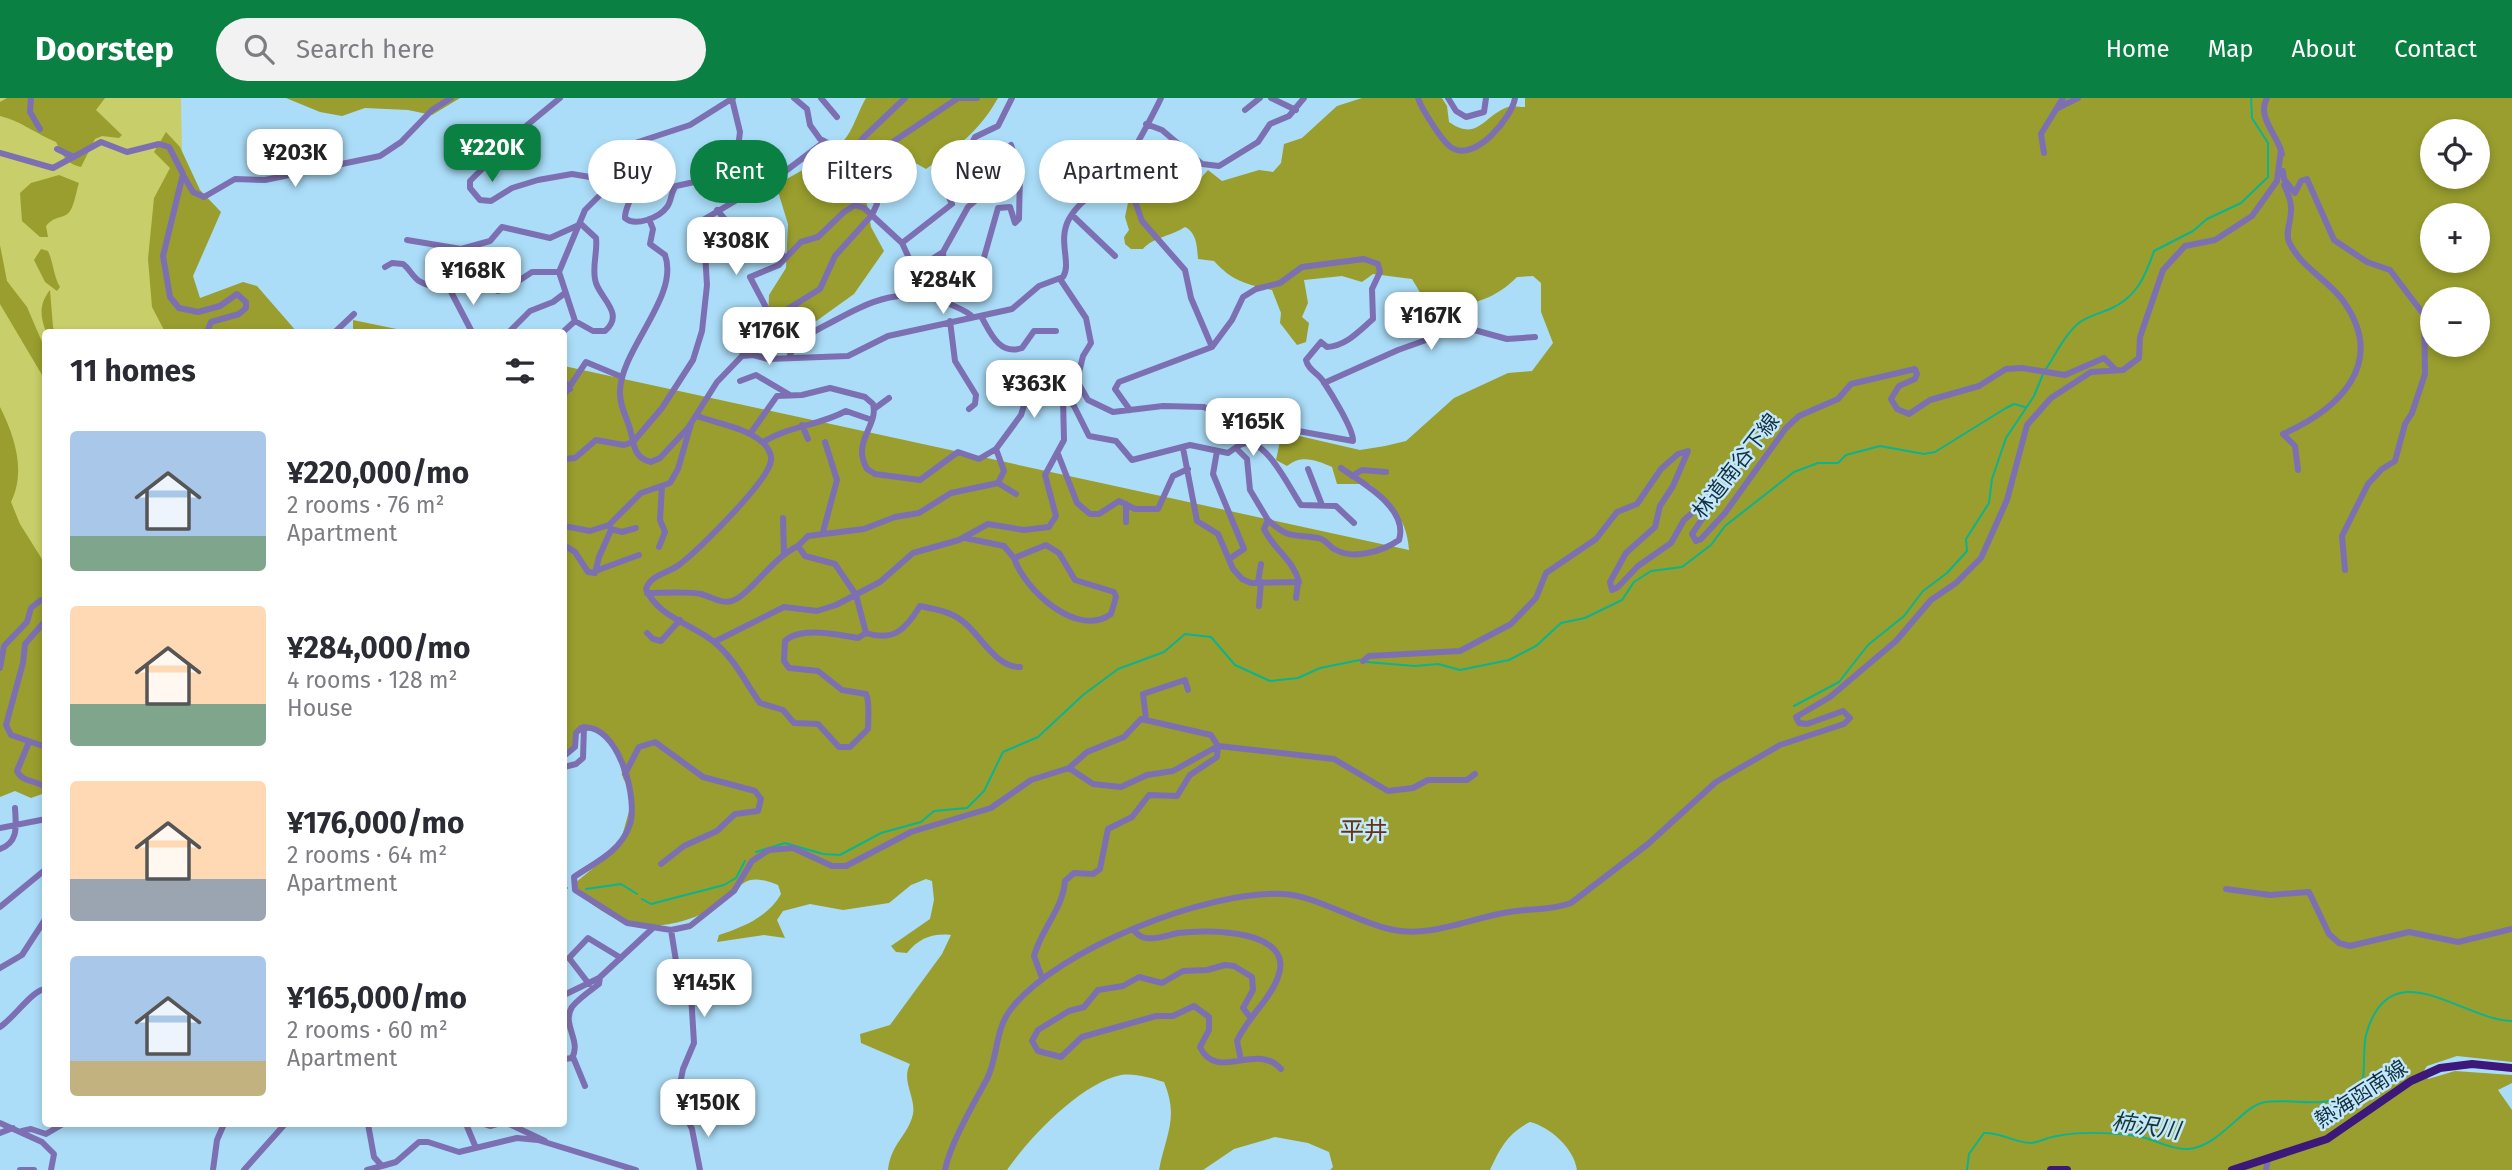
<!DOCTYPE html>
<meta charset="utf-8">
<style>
body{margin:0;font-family:"Fira Sans","Noto Sans JP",sans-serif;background:#f2f2f3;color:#2b2b33;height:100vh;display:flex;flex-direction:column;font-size:26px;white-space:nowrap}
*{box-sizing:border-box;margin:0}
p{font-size:23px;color:#7c7c81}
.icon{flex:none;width:38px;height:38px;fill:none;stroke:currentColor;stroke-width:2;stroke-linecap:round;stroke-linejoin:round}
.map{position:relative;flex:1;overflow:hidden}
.sheet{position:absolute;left:42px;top:231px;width:525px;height:798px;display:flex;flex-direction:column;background:#fff;border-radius:7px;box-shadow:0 4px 10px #0003}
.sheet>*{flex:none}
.top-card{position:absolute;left:588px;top:42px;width:665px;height:63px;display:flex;gap:14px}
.buttons{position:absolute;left:2420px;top:21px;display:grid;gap:14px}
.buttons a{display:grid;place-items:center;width:70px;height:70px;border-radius:50%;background:#fff;box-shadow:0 4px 10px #0003;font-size:35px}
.price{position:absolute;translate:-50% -60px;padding:0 16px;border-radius:14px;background:#fff;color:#222;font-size:23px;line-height:46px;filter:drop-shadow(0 2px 4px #0008)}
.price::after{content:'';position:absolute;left:50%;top:42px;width:21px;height:16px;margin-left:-10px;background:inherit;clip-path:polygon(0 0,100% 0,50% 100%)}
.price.selected{background:#0b8043;color:#fff}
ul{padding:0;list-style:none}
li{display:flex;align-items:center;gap:21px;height:175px;padding:0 28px}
li span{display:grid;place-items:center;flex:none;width:196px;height:140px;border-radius:7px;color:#555}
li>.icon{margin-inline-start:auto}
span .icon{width:84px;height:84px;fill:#fffc;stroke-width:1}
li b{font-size:30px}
h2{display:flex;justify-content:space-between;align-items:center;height:84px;padding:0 28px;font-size:30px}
.chip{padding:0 24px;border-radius:32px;background:#fff;box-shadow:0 4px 10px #0003;font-size:24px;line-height:63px}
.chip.selected{background:#0b8043;color:#fff}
header{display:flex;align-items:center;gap:42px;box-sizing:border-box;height:98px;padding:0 35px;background:#0b8043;color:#fff}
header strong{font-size:33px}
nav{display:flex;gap:38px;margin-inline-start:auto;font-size:24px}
.search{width:490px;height:63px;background:#f2f2f3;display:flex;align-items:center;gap:18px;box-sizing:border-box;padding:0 24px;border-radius:38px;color:#7c7c81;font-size:26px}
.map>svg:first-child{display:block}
</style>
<header>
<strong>Doorstep</strong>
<div class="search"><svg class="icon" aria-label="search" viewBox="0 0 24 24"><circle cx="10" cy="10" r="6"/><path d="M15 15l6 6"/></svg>Search here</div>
<nav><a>Home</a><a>Map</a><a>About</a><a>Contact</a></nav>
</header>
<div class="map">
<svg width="2512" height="1072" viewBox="0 0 2512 1072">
<rect width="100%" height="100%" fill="#abddf8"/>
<path fill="#c8ce69" d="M0,0H181L185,234H46L45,467L0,473Z"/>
<path fill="#999e2e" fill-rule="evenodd" d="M7,0H105L96,12L122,37L119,40L102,38L95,41L81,69C66,66 62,56 56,44C36,36 21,23 0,18V4Z
M286,0H460L432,17L408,12L365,10L342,18L320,14Z
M866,0H998C980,32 957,50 926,71L910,62L895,72L885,90L866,101L871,129L884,153L854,196L794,239L763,227L768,223L769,197L786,170L788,126L776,87L808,69L818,55C851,51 852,24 866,0Z
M1362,0H1442L1447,8L1449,24C1478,44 1483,18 1508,9C1512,8 1520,9 1525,9V0H2512V964L2457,958L2427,968L2423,974L2428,981L2455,973L2512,977V985L2498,992L2512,1012V1072H1577C1574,1050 1550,1029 1530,1024C1508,1035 1500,1050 1490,1072H1330L1333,1069L1329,1054L1308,1045L1275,1039L1234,1051L1203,1072H1159C1166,1036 1179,1020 1164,984C1150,980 1136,975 1121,977C1081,985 1029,1040 1007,1072H888C891,1045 908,1038 913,1016C916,999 901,983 910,966L861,945L860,936L890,927L942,856L951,837C933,835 919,840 907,855L896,854L891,848L930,821L934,802L932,783L926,781L911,787L889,805L843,812L810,806L783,813L777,822L785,840L764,837L717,844L719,837C743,829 768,819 781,796L778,787C741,772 743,790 718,807C691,825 649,835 619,822C604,816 590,804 577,796L575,785L619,749L633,699L623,680L616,647L592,632L576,635L574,652L564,655V268L1409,452C1407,422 1392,405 1370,386H1337L1332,369C1317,362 1301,356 1287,368L1276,362L1282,334L1360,352L1385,348L1406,343L1454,300L1508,275L1532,273L1553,245L1541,214V185L1533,178L1517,179C1496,200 1474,207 1447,208L1442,231L1412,181L1373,176L1362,184L1342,178L1304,182L1308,205L1302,219L1309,225L1306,244L1297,247L1280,225L1281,215L1272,192C1246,186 1232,183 1214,163L1198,161C1197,149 1197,135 1185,129C1172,138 1153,139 1143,151H1131L1125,146L1124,139L1129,132L1125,119L1130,95L1119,87L1120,77L1133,74C1147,82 1148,92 1167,88L1172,82L1186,75L1193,81H1200L1208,72L1222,83L1259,72L1273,74L1281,65L1284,46L1302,40L1337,8ZM2432,33H2478V79H2432ZM2432,117H2478V163H2432ZM2432,201H2478V247H2432Z
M166,34L180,49L200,92L221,114L193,178L200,200L243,184L257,188L297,234H165L152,209L148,161L154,100L170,70L154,54Z
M59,77L79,85C76,93 74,113 66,117C57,121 54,119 46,128L48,139H40L22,123L20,95L31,85Z
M0,147L7,183L27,209L45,251V282L0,206Z
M41,151L48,153C54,166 53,177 60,189L57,193L45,184L34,162Z
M50,192L53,229L55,234H46C40,218 39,206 50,192Z
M353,222L411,234H353Z
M0,309C15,339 26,373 11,404L20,426L45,466V695L31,700L15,693L0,699Z"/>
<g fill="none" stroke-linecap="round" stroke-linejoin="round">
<path stroke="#0cb390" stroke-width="2" d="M2046,271C2056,256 2064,237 2080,224C2089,218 2100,215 2110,211C2137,199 2145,179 2154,153L2193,133L2207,121L2241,105L2268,79V45L2252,20L2251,0
M1366,564L1415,568L1438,566L1460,572L1509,562L1536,548L1561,525L1585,520L1622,502L1634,484L1651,473L1682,469L1711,447L1725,428L1794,374L1818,365H1838L1846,357L1880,348L1924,356L1935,354L2006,310L2014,306L2025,309
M1794,608L1839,584L1868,547L1904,518L1923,493L1947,475L1967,453L1966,441L1989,405L1992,381L2006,340L2034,298L2043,276
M756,754L785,745L823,756L840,757L881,735L921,724L934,713L967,710L984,693L1003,654L1038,639L1083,597L1118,571L1164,554L1185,536L1211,539L1235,567L1270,583L1298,580L1320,570L1360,562
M564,790H567
M586,791L621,786L637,796
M642,801L651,806L724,787L736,780L745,763
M1967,1072L1969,1056L1984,1035C2001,1034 2014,1045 2031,1045C2040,1044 2048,1039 2057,1038C2081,1033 2113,1035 2137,1038C2154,1041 2171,1052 2189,1051C2220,1048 2242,1008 2265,1004C2301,999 2337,1018 2363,980C2365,966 2363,950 2366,937C2390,850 2462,922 2512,923"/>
<path stroke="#7d70b2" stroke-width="6" d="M31,0L30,14L40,31
M560,0L520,33L470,83V90L480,102L491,103L512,90L538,82L572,76L590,79L614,70C651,83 624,103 625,120C635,129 659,120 667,109C672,103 670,95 676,88L699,83L737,57L740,34L732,1
M821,0L837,19
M960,0H977
M1271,0L1296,12
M1418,0C1421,10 1443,45 1452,50C1475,64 1512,20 1515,0
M1448,0L1456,13L1466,19L1484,14L1486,0
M2267,0C2256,19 2278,37 2282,56
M2056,11L2078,0
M1245,12L1260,0
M1146,26L1162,32L1202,66L1219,68L1258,44L1270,26L1289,18L1304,0
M1011,47L1020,75L1019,121L1015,125L1010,109L998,110L981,170L974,180L964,186L948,184L944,176L943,154L968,109L983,96L992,63Z
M57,51L74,59
M0,55L53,70L101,44L127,54L159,46L169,49L183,76L163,158L170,199L179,210L198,214L220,208L237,196L246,204V210L239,216L211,224L207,234
M2044,55L2041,36L2063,0
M852,57L863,40L905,0
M857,60L878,54L958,0
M1126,64C1148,67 1178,77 1198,63
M2283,73L2284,81L2295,95L2301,83L2307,81L2334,142L2367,164L2390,172L2424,217L2425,276L2412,315L2405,326L2395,363L2382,371L2368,386L2342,438L2345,472
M183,77L193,94L204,99L235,81L265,82L380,58L401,44L432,12L451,0
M2284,87C2288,95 2292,104 2291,113C2291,123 2285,135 2289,144C2301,170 2329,182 2344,204C2387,266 2339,311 2283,336L2295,348L2298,372
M1094,98L1123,80L1135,81L1136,106L1142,123L1185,172L1191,200L1212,249
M717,112L729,126L767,124L773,130L784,161
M1072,117L1115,158
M649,121L653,131L650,146L665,157C680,198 621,251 620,293C619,308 628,321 631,335C634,349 635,360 651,364L660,360L688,330L717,284L742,258L753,257L768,261L848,258L888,238L1012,211L1039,188L1063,179C1072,165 1057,143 1069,121C1081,99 1106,90 1121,72C1130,60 1154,15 1161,0
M407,142L461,151L490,143L502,129L550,140L581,126L596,140C598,154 591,171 596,185C601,201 625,216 605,233H593L575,223L559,174L585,112L606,91L611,70L620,55L632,46L690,27L733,0
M902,145L952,106L943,87L944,76L965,59L975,39L998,28L1012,0
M385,169L392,165L403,166C409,170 412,178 419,183C437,194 452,184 469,182L498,193L508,190L532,174H559
M915,172L943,154
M1060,181L1086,220L1091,245L1083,258L1077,283L1088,302L1113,314L1163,308L1204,309L1214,315L1254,325L1353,343C1354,332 1331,295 1323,283C1318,275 1308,272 1306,262L1321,244L1327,249C1346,248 1359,233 1373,221L1372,191L1380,174L1378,166L1364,161L1302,169L1280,185L1256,191L1243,199L1232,222L1212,249L1119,284L1115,291L1130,312
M449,190L472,234
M770,217L750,179L779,167L801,144L818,139L844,114L855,107L864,110L902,145L926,197
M981,218C990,234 999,258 1022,250L1034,233H1056
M950,223L955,263L976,297L975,306L969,311
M335,234L354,216
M509,234L530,213L553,204L565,195
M563,234L575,223
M742,258L752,225L786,212L820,191L835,158L872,117L877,106L857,60L820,41L810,27L807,11L794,0
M789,259C795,243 816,232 830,225C872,202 903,187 950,206C958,210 967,213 973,219
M564,283L570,291
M740,283L756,277L790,297
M1324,285L1398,252L1457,231L1467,230L1507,241L1535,239
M564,297L586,264L622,279
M874,311L889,300
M697,318C716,325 747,330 762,344C767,348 772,356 771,362C770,382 697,453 679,467C668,475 650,477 646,491C657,518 693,527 714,544C736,562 744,583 760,605L783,612L794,625L818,626L839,649H850L868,631C868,622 870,603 866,596L842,592L818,573L789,570L784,563L785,543C801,528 838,537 858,540L866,535C894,544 906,531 920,508C934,511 949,513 961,522C980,535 994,569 1020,569
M802,327L808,341
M750,336L777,298L802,297L830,290L865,299L873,306C879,328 851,343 867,371L875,376L920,382L958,354L979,361L996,351L1021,317L1031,285L1043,280L1074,308L1089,338L1116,343L1132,362L1190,347L1228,355C1234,351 1240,345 1247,345C1268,344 1290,391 1301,407L1336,408L1354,425
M763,344C792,327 818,328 846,313L872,322
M1183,350L1197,423L1218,436L1233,471L1242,481L1251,485L1299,484C1293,461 1274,452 1264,431L1268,422C1291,443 1293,435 1318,440C1326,441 1329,449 1336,452C1354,462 1383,453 1399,442C1409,410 1362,385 1341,370
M1236,350L1247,361L1250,392L1268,422
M1217,353L1213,376L1244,451L1229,461
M1058,356L1077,405L1090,416H1099L1119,403L1135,411H1158L1173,378L1188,371
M564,361L575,360L596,342L624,347L633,344L662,310L693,262L702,233L707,187L703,122L787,72L824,44
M1308,371L1322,407
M1352,378L1362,372L1386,374
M998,385L1016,396
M1126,406V424
M783,420L784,456
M564,428L590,433L609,427L641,395L670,385L678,371L691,326
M611,431L622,434L636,430
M823,434L837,382L825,344
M965,440L1004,448L1014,460
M564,447L575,454L588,474L595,475L599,459L611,432L609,427
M1046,447L1059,455L1075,482L1114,494L1116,499L1111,516C1077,541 1024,491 1014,460Z
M798,448L808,438L864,431L895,419L919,415L951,395L998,385L1004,373L996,351
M659,449L665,434L660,422L662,388
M598,472L639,457
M1258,484L1261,466
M647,495C661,495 690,493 701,496C712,499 721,506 732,503C750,497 772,460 798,448L805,458L835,466L856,497L866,535
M1296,500L1298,485
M1259,508L1261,484
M46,522L25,546L23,565L6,627L11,637L46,649
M647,535L653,541L661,543L680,522
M714,544L784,509L817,513L836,507L880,484L913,455L959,442L988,426L1024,432L1049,429L1056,418L1045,377L1064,342L1063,300
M1363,563L1369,558L1460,553L1511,526L1536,500L1546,475L1596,441L1617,414L1637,406L1661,371L1678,356L1688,353L1673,388L1660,408L1655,429L1626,455L1610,484L1612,492L1618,489L1638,468L1671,445L1684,422L1707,402L1708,412L1692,436L1696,443L1701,441L1725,415L1786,330L1799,318L1838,301L1851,286L1915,271L1917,276L1915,281L1899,288L1891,301L1897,311L1909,316L1930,302L1979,288L2006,271L2022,270L2065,277L2104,260L2116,272
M0,570L4,548L27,524L31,510L41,502L46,504
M1146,621L1143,596L1185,582L1188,592
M29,644L17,673C23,686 37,681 46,690
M564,658L575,649L576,635L581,630C618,622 640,704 629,729C619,755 594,765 574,779L575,792L627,825L671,832L690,828L734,793L752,763L769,752L793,750L832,768H846L911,734L991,710L1031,682L1069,670L1087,654L1124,639L1141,621L1211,637L1218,648L1217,659L1190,677L1177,698L1149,697L1132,719L1108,731L1100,771L1093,776L1074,775L1065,783C1063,811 1041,831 1034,858L1042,880
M564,669L576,666L583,660L584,629
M1069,670L1093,686L1121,689L1147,677L1173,673L1218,648L1334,661L1388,693L1413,690L1428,682H1467L1475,676
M625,676L639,649L655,644L703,679L755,693L761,701L758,713L735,716L717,733L684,748L661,766
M0,730L46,721
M0,751C19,744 16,728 15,710
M2226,791L2270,797L2309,794L2329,836L2339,845L2350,848L2409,834L2458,844L2512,831
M0,809L46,771
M671,832L676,863L691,896L694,945L683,971L677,1001L692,1031L700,1072
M1133,832C1137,836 1140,839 1146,840C1157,842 1168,837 1178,835C1207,831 1296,831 1278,879C1270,902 1247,920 1237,943L1241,962
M0,870L22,857L46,820
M589,886L569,860L588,840L621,860
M564,897L599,880L654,829
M1250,919L1243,910L1253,892L1252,879L1234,868L1225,867L1207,872L1183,873L1162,885L1139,879L1123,888L1098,892L1084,909L1069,913L1038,932L1032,943L1038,953L1061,959L1082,939L1156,918H1173L1194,908L1209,919V932L1200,949C1217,985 1257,943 1281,971
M0,929C13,921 34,890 46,891
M573,959L585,988
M564,961L572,960C582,943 561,926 572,909C579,900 590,893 599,886L600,879
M0,1025L42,1044L54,1056L51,1072
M368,1026L374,1059L382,1068L396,1064L419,1044H428L459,1054L517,1040L538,1042L636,1072
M466,1026L476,1050
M484,1026L490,1028L497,1026
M509,1026L545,1043
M22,1033L31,1031L46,1036L63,1026
M0,1035L13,1030
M20,1072H34
M213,1072L217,1042L224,1026
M244,1072L285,1026
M367,1072L382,1068
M945,1072C950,1046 974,1005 987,981C998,959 995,931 1011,911C1057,851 1208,792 1283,796C1314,797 1357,824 1389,831C1429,841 1470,820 1509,814C1530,810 1550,813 1571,805L1648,746L1716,684L1780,647L1844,626L1850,620L1843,613L1807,626L1799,625L1796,619L1830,599L1896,543L1931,502L1956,485L1981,460L2007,402L2027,327L2051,300L2091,274L2123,272L2139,260L2140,239L2163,172L2185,148L2215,142L2252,118L2277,83L2281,52
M2266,1072L2268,1061"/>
<path stroke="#3b187a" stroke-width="8" d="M2051,1072H2067
M2232,1072L2327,1041L2411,983L2440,970L2472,966L2512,970"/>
</g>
<g text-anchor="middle" stroke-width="5" stroke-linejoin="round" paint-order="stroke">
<g font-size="21" fill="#15303d" stroke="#c3e8fd">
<text transform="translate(1736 368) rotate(-52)" y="7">林道南谷下線</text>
<text transform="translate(2361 996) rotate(-33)" y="7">熱海函南線</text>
</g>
<g font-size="23" font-style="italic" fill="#1a372f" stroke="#c3e8fd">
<text transform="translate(2146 1028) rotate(8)" y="8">柿沢川</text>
</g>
<g font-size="24" fill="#623414" stroke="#c3e8fd">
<text x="1364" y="741">平井</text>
</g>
</g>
</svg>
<div class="buttons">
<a><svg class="icon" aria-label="locate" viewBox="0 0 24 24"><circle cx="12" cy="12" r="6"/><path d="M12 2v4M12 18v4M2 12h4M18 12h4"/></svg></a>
<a>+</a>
<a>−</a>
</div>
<b class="price selected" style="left:492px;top:86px">¥220K</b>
<b class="price" style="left:295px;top:91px">¥203K</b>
<b class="price" style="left:736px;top:179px">¥308K</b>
<b class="price" style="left:473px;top:209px">¥168K</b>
<b class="price" style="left:943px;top:218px">¥284K</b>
<b class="price" style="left:1431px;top:254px">¥167K</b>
<b class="price" style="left:769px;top:269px">¥176K</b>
<b class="price" style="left:1034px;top:322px">¥363K</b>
<b class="price" style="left:1253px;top:360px">¥165K</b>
<b class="price" style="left:704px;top:921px">¥145K</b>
<b class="price" style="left:708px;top:1041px">¥150K</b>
<div class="top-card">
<a class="chip">Buy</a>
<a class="chip selected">Rent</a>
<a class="chip">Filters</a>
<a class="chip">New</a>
<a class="chip">Apartment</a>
</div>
<section class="sheet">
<h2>11 homes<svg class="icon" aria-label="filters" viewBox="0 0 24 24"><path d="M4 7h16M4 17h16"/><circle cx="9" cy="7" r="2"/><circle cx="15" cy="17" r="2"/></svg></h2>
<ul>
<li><span style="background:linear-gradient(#a9c7e8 75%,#7fa58c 0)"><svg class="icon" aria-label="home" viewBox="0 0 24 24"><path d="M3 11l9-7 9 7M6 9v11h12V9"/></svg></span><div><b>¥220,000/mo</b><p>2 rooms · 76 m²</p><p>Apartment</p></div></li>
<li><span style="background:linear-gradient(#ffd9b3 70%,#7fa58c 0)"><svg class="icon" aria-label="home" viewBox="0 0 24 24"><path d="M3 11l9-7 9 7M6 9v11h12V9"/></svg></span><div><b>¥284,000/mo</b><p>4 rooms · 128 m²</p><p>House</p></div></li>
<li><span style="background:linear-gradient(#ffd9b3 70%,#9aa5b1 0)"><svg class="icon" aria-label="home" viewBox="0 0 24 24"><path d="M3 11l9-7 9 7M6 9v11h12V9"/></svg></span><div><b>¥176,000/mo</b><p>2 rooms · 64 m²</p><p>Apartment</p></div></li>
<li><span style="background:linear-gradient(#a9c7e8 75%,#c2b280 0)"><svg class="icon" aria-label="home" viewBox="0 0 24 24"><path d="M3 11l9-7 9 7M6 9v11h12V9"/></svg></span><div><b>¥165,000/mo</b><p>2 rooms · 60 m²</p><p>Apartment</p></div></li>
</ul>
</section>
</div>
